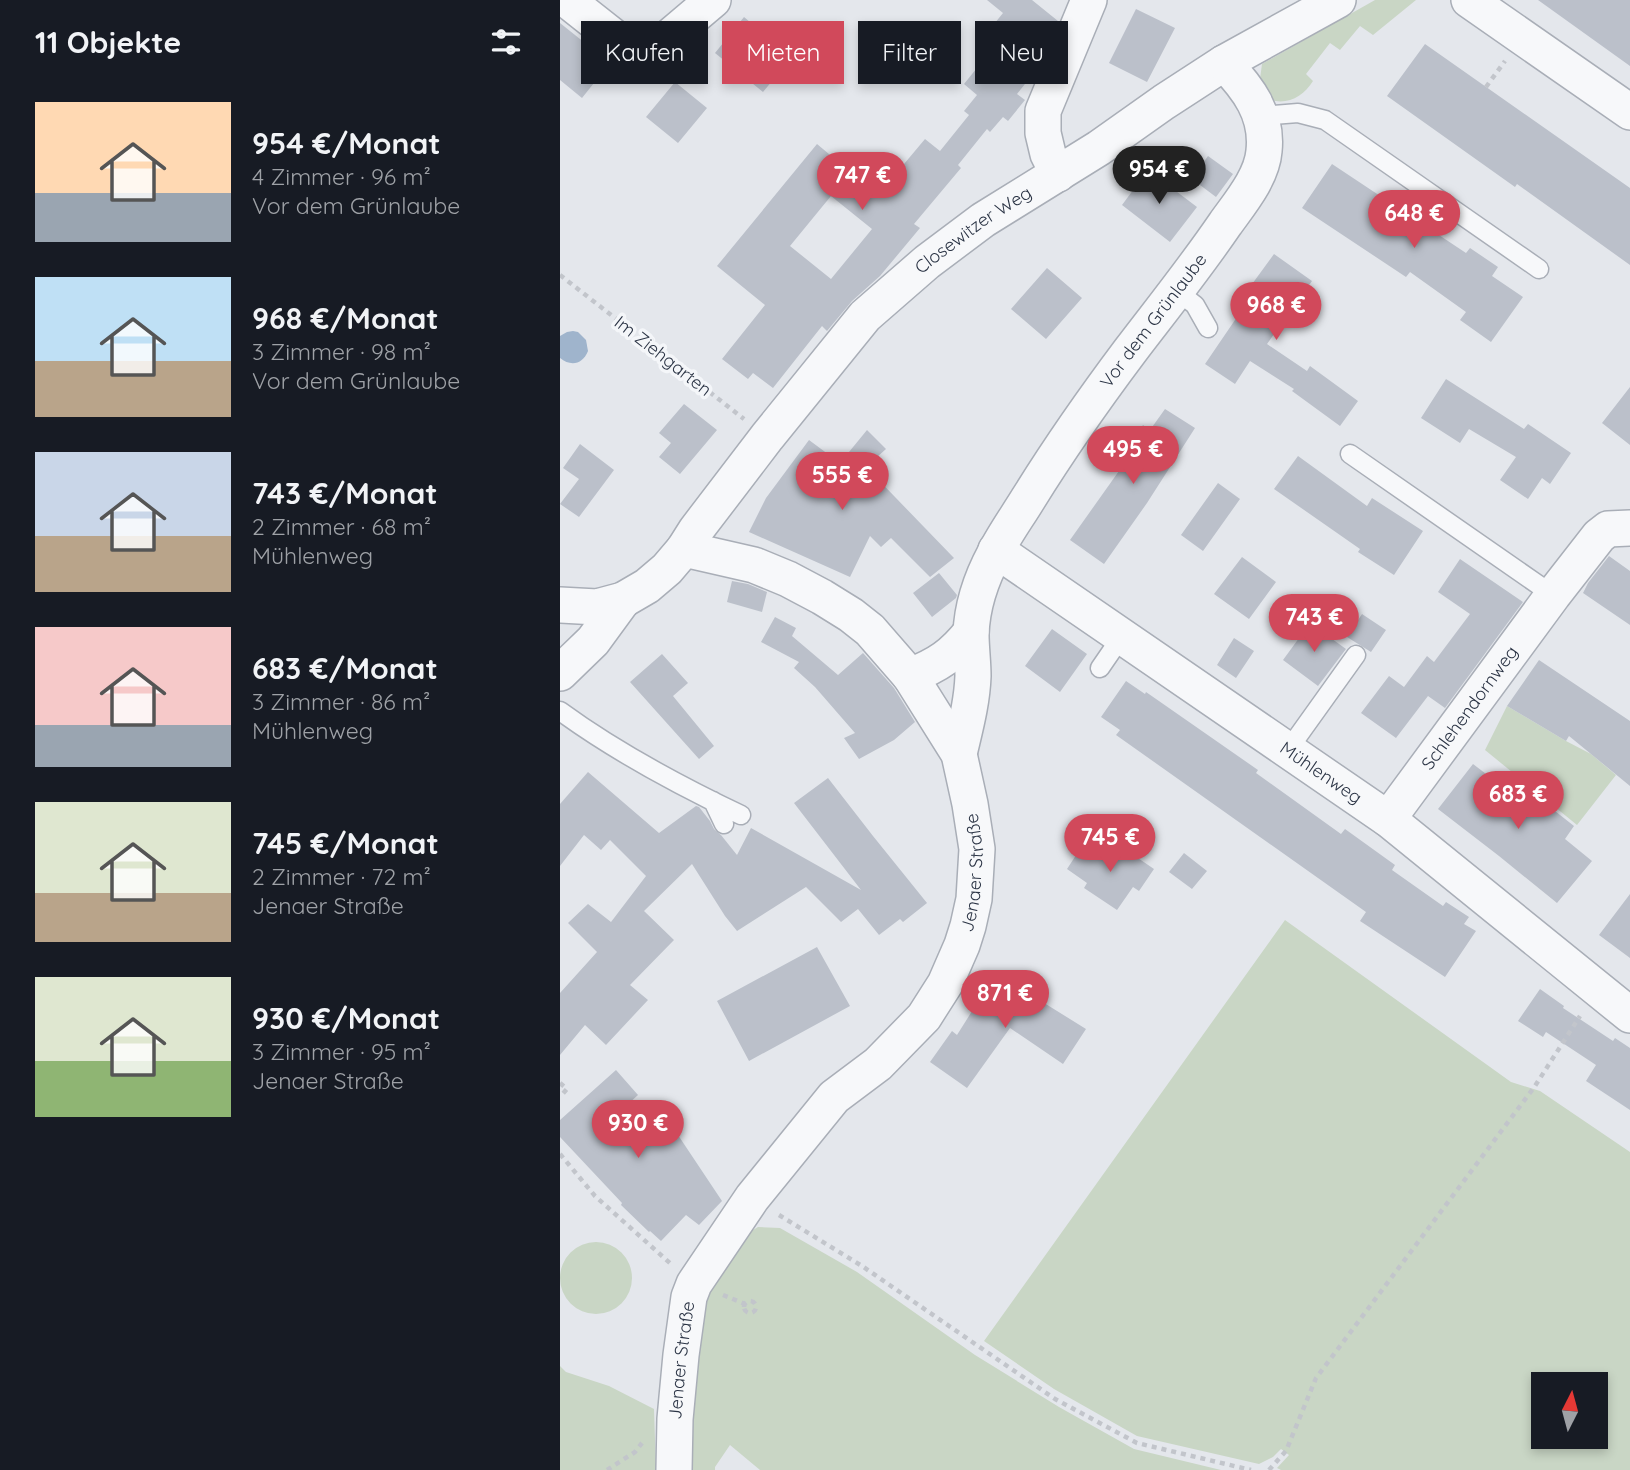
<!DOCTYPE html>
<html lang="de">
<meta charset="utf-8">
<style>
body{margin:0;font-family:Quicksand,sans-serif;background:#20242c;color:#f1f3f6;height:100vh;display:flex;flex-direction:column;font-size:26px;white-space:nowrap}
*{box-sizing:border-box;margin:0}
p{font-size:23px;color:#9ea1a6}
.icon{flex:none;width:38px;height:38px;fill:none;stroke:currentColor;stroke-width:2;stroke-linecap:round;stroke-linejoin:round}
.map{position:relative;flex:1;overflow:hidden}
.drawer{display:flex;flex-direction:column;background:#171b24;width:560px}
.drawer>*{flex:none}
.hud{position:absolute;left:21px;top:21px;width:665px;height:63px;display:flex;gap:14px}
.needle{width:46px;rotate:6deg}
.tools{position:absolute;left:971px;top:1372px;display:grid;gap:14px}
.tools a{display:grid;place-items:center;width:77px;height:77px;border-radius:0px;background:#171b24;box-shadow:0 4px 10px #0003;font-size:35px}
.price{position:absolute;translate:-50% -60px;padding:0 16px;border-radius:24px;background:#d1495b;color:#fff;font-size:23px;line-height:46px;filter:drop-shadow(0 2px 4px #0008)}
.price::after{content:'';position:absolute;left:50%;top:42px;width:21px;height:16px;margin-left:-10px;background:inherit;clip-path:polygon(0 0,100% 0,50% 100%)}
.price.on{background:#222;color:#fff}
ul{padding:0;list-style:none}
li{display:flex;align-items:center;gap:21px;height:175px;padding:0 35px}
li span{display:grid;place-items:center;flex:none;width:196px;height:140px;border-radius:0px;color:#555}
li>.icon{margin-inline-start:auto}
span .icon{width:84px;height:84px;fill:#fffc;stroke-width:1}
li b{font-size:30px}
h2{display:flex;justify-content:space-between;align-items:center;height:84px;padding:0 35px;font-size:30px}
.pill{padding:0 24px;border-radius:0px;background:#171b24;box-shadow:0 4px 10px #0003;font-size:24px;line-height:63px}
.pill.on{background:#d1495b;color:#fff}
main{display:flex;flex:1;min-height:0}
.map>svg:first-child{display:block}
</style>
<main>
<section class="drawer">
<h2>11 Objekte<svg class="icon" aria-label="filters" viewBox="0 0 24 24"><path d="M4 7h16M4 17h16"/><circle cx="9" cy="7" r="2"/><circle cx="15" cy="17" r="2"/></svg></h2>
<ul>
<li><span style="background:linear-gradient(#ffd9b3 65%,#9aa5b1 0)"><svg class="icon" aria-label="home" viewBox="0 0 24 24"><path d="M3 11l9-7 9 7M6 9v11h12V9"/></svg></span><div><b>954 €/Monat</b><p>4 Zimmer · 96 m²</p><p>Vor dem Grünlaube</p></div></li>
<li><span style="background:linear-gradient(#bfe0f5 60%,#b9a48a 0)"><svg class="icon" aria-label="home" viewBox="0 0 24 24"><path d="M3 11l9-7 9 7M6 9v11h12V9"/></svg></span><div><b>968 €/Monat</b><p>3 Zimmer · 98 m²</p><p>Vor dem Grünlaube</p></div></li>
<li><span style="background:linear-gradient(#c9d6e8 60%,#b9a48a 0)"><svg class="icon" aria-label="home" viewBox="0 0 24 24"><path d="M3 11l9-7 9 7M6 9v11h12V9"/></svg></span><div><b>743 €/Monat</b><p>2 Zimmer · 68 m²</p><p>Mühlenweg</p></div></li>
<li><span style="background:linear-gradient(#f6c9c9 70%,#9aa5b1 0)"><svg class="icon" aria-label="home" viewBox="0 0 24 24"><path d="M3 11l9-7 9 7M6 9v11h12V9"/></svg></span><div><b>683 €/Monat</b><p>3 Zimmer · 86 m²</p><p>Mühlenweg</p></div></li>
<li><span style="background:linear-gradient(#dfe7d0 65%,#b9a48a 0)"><svg class="icon" aria-label="home" viewBox="0 0 24 24"><path d="M3 11l9-7 9 7M6 9v11h12V9"/></svg></span><div><b>745 €/Monat</b><p>2 Zimmer · 72 m²</p><p>Jenaer Straße</p></div></li>
<li><span style="background:linear-gradient(#dfe7d0 60%,#8fb573 0)"><svg class="icon" aria-label="home" viewBox="0 0 24 24"><path d="M3 11l9-7 9 7M6 9v11h12V9"/></svg></span><div><b>930 €/Monat</b><p>3 Zimmer · 95 m²</p><p>Jenaer Straße</p></div></li>
</ul>
</section>
<div class="map">
<svg width="1070" height="1470" viewBox="0 0 1070 1470">
<rect width="100%" height="100%" fill="#e4e7ec"/>
<path fill="#c9d6c5" fill-rule="evenodd" d="M815,0H856L813,35L800,26L780,50L770,43L746,74L753,81C744,96 728,105 711,100L700,79L702,64Z
M947,706L1006,741L1031,754L1056,775L1017,825L925,750Z
M725,920L951,1082L980,1091L1070,1152V1470H721L717,1468L729,1455L721,1449L713,1457L699,1464L577,1436L494,1389L424,1341ZM984,1384H1036V1437H984Z
M198,1227L220,1228L297,1272L415,1355L499,1407L574,1449L661,1470H200L170,1445L155,1467V1470H127L132,1358L146,1294L178,1239Z
M0 1278a36 36 0 1 1 72 0a36 36 0 1 1-72 0Z
M0,1366L6,1372L49,1386L94,1409L96,1470H0Z"/>
<path fill="#9fb4cc" d="M13,331L18,332L26,340L28,351C23,364 11,367 0,358V336L7,332Z"/>
<path fill="#bbc0ca" fill-rule="evenodd" d="M427,0H472L498,21L473,53L482,60L480,65L457,94L465,100L448,121L443,117L430,132L427,129L398,165L401,168L354,224L360,228L320,276L292,301L267,331L262,326L213,388L193,373L188,379L162,359L205,305L157,266L257,144L318,195L365,139L380,151L409,115L404,111L417,95L404,84L429,53L418,44L443,13ZM271,196L312,229L271,279L230,246Z
M978,0H1070V66Z
M576,9L615,28L587,82L549,63Z
M184,17L232,57L203,92L155,53Z
M0,23L50,63L22,98L0,80Z
M865,44L1070,188V265L957,184L955,187L827,96Z
M115,82L147,108L118,143L86,117Z
M648,156L673,174L656,197L632,179Z
M772,164L906,253L910,248L938,267L932,276L963,297L931,342L900,320L906,312L850,272L846,277L742,208Z
M588,170L637,207L610,242L562,205Z
M714,254L752,281L707,344L747,371L750,366L798,401L780,426L732,391L734,389L690,361L675,384L645,364L692,295L687,291Z
M487,268L522,298L486,339L451,309Z
M886,379L964,429L968,424L1011,453L990,484L982,478L968,499L940,480L956,457L909,429L900,443L861,418Z
M1070,387V445L1042,423Z
M124,404L157,430L120,474L99,457L111,443L99,433Z
M605,409L635,428L587,503L544,564L510,540L576,447L570,444L583,425L590,430Z
M307,430L326,449L306,467L394,558L370,577L331,538L321,547L310,536L290,577L189,532L206,498L249,440L280,463Z
M20,444L54,470L19,517L0,504L19,479L3,468Z
M738,456L807,506L812,498L863,531L834,575L798,552L800,549L714,489Z
M658,483L680,499L643,551L621,535Z
M1049,556L1070,571V625L1023,593L1028,583Z
M682,557L716,582L689,619L654,594Z
M900,559L963,602L885,708L868,696L836,738L801,713L829,676L844,687L867,656L874,662L910,614L878,592Z
M379,573L397,595L396,598L372,617L353,593Z
M172,581L188,584L207,592L202,612L167,602Z
M802,614L826,630L811,652L787,637Z
M215,617L236,628L232,636L278,675L303,653L334,688L355,722L334,740L299,759L284,738L295,733L255,687L234,668L239,662L201,642Z
M750,623L786,649L758,686L723,660Z
M492,629L527,654L500,692L465,666Z
M674,638L694,651L676,678L657,665Z
M102,654L128,683L113,696L154,746L139,759L70,682Z
M979,660L1070,721V786L1009,736L1006,741L947,706Z
M566,681L585,694L586,692L698,770L696,773L781,834L785,829L835,865L832,870L883,906L886,902L909,917L904,924L916,931L885,977L800,921L806,912L556,735L560,730L541,717Z
M913,764L959,799L967,789L1014,826L1005,839L1032,861L997,903L939,856L878,809Z
M28,772L99,833L136,806L139,807L150,821L154,829L161,835L177,855L191,828L301,890L234,803L268,778L313,836L367,903L343,922L340,919L319,935L298,909L281,922L246,887L177,931L165,916L132,864L84,911L114,940L70,985L88,1000L46,1045L25,1025L0,1055V993L37,952L8,923L28,904L51,922L86,876L50,840L41,850L24,835L0,866V804Z
M524,843L545,857L550,849L568,860L572,854L594,869L579,891L573,887L557,910L524,888L527,883L507,869Z
M624,853L647,871L632,889L609,872Z
M1070,894V958L1039,935Z
M257,947L290,1006L189,1061L157,1001Z
M436,973L526,1029L503,1064L450,1028L407,1088L370,1062L392,1031L397,1035Z
M980,989L1004,1006L1003,1008L1053,1041L1055,1038L1070,1048V1110L1026,1081L1036,1065L986,1032L983,1037L958,1021Z
M56,1070L78,1095L67,1105L102,1139L114,1129L162,1201L139,1225L126,1215L101,1241L90,1231L89,1232L61,1205L62,1203L0,1137V1120Z"/>
<g fill="none" stroke-linecap="round" stroke-linejoin="round">
<defs>
<path id="service" d="M702,116L738,113L765,120L979,269
M617,291L635,305L648,328
M790,454L993,595
M540,668L562,636
M0,711C56,752 118,785 181,815
M728,750L796,655
M153,801L164,824"/>
<g id="minor">
<path d="M7,0L69,49L85,52L101,44L153,0"/>
<path d="M909,0L1070,112"/>
<path d="M498,174L488,154L483,133V111L529,0"/>
<path id="s1" d="M436,550L828,819L1070,1015"/>
<path id="s2" d="M0,605L37,607L63,600L87,586L107,569L124,549L136,530L207,437L305,316L367,262L423,220L539,148L604,102L664,63L778,0"/>
<path d="M0,673L33,641L63,600"/>
<path d="M350,676C378,665 393,655 411,632"/>
<path id="s3" d="M399,754C405,728 412,703 413,676C413,662 411,648 411,634C412,606 422,577 435,553C444,535 457,517 468,499C499,449 534,399 570,351C602,309 635,268 665,224C680,203 702,177 704,151C708,114 688,88 664,63"/>
<path id="s4" d="M828,819L993,595L1039,536L1048,529L1070,528"/>
<path id="s5" d="M114,1470L115,1419L121,1355L129,1297L134,1284L192,1198L274,1097L318,1064L364,1017L385,984L402,945L408,926L414,899L417,849L410,804L399,754L350,676L310,630L291,615L262,597L228,579L194,565L124,549"/>
</g>
</defs>
<use href="#service" stroke="#a9aeb7" stroke-width="21"/>
<use href="#minor" stroke="#a9aeb7" stroke-width="38"/>
<path stroke="#c2c5cb" stroke-width="4.5" stroke-dasharray="5 5" stroke-linecap="butt" d="M926,87L945,61
M0,275L184,419
M0,1083L7,1089L0,1097
M0,1154L35,1196L111,1264
M219,1215L302,1266L495,1399L577,1443L691,1470
M163,1295L185,1304
M184 1307a6 6 0 1 1 12 0a6 6 0 1 1-12 0Z
M47,1470L75,1452L82,1443
M709,1470L726,1451L756,1378L975,1086L1020,1016"/>
<use href="#service" stroke="#f7f8fa" stroke-width="18"/>
<use href="#minor" stroke="#f7f8fa" stroke-width="35"/>
</g>
<g text-anchor="middle" stroke-width="7" stroke-linejoin="round" paint-order="stroke">
<g font-size="18" fill="#2b3445" stroke="#f4f6f9">
<text dy="6" stroke="none"><textPath href="#s2" startOffset="578">Closewitzer Weg</textPath></text>
<text dy="6" stroke="none"><textPath href="#s3" startOffset="488">Vor dem Grünlaube</textPath></text>
<text transform="translate(103 356) rotate(38)" y="6">Im Ziehgarten</text>
<text dy="6" stroke="none"><textPath href="#s4" startOffset="138">Schlehendornweg</textPath></text>
<text dy="6" stroke="none"><textPath href="#s1" startOffset="394">Mühlenweg</textPath></text>
<text dy="6" stroke="none"><textPath href="#s5" startOffset="698">Jenaer Straße</textPath></text>
<text dy="6" stroke="none"><textPath href="#s5" startOffset="110">Jenaer Straße</textPath></text>
</g>
</g>
</svg>
<div class="tools">
<a><svg class="needle" viewBox="-14 -14 28 28"><path d="M0-13l5 13h-10z" fill="#e53935"/><path d="M0 13l5-13h-10z" fill="#9ea1a6"/></svg></a>
</div>
<b class="price on" style="left:599px;top:206px">954 €</b>
<b class="price" style="left:302px;top:212px">747 €</b>
<b class="price" style="left:854px;top:250px">648 €</b>
<b class="price" style="left:716px;top:342px">968 €</b>
<b class="price" style="left:573px;top:486px">495 €</b>
<b class="price" style="left:282px;top:512px">555 €</b>
<b class="price" style="left:754px;top:654px">743 €</b>
<b class="price" style="left:958px;top:831px">683 €</b>
<b class="price" style="left:550px;top:874px">745 €</b>
<b class="price" style="left:445px;top:1030px">871 €</b>
<b class="price" style="left:78px;top:1160px">930 €</b>
<div class="hud">
<a class="pill">Kaufen</a>
<a class="pill on">Mieten</a>
<a class="pill">Filter</a>
<a class="pill">Neu</a>
</div>
</div>
</main>
